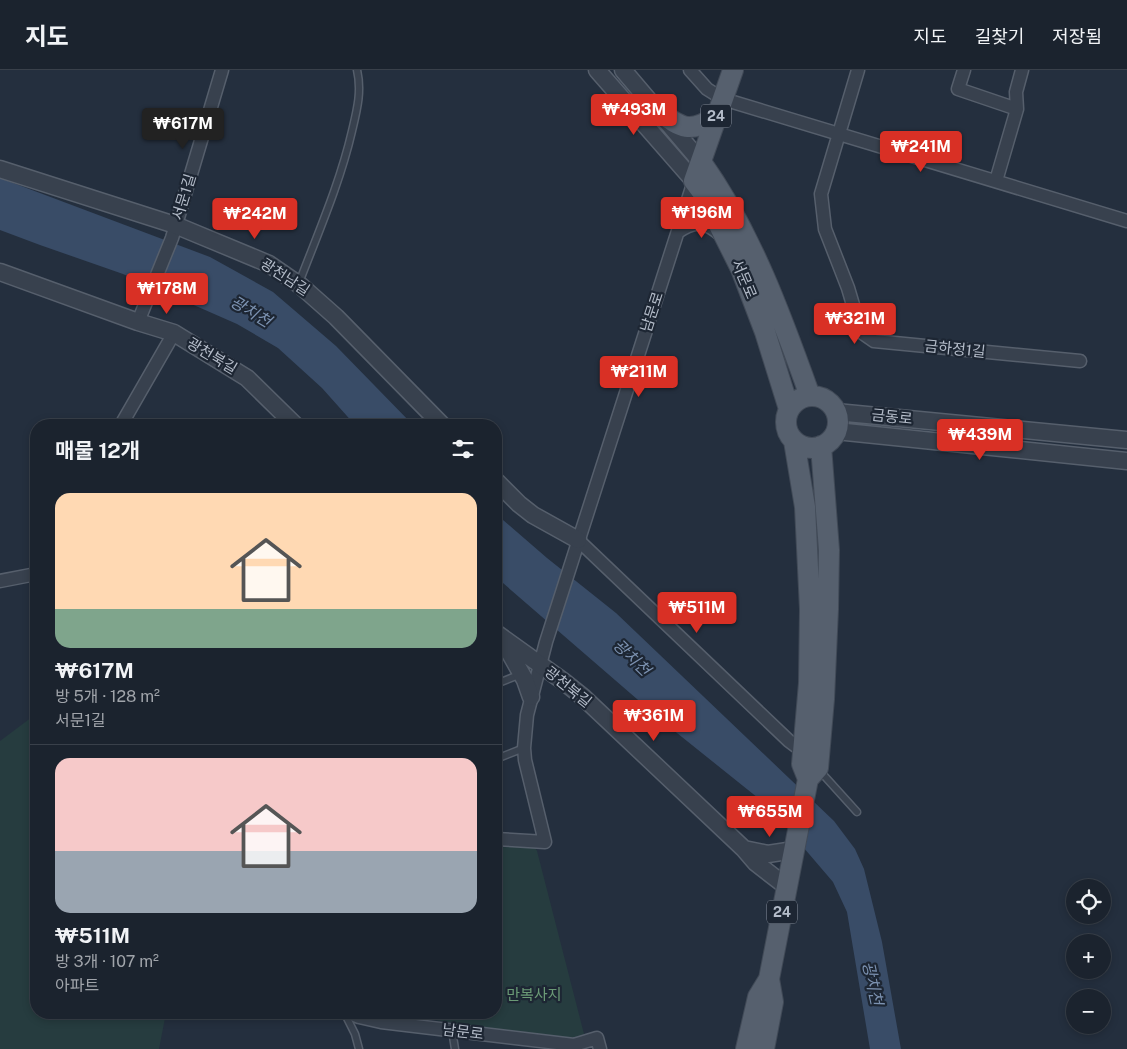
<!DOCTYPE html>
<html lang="ko">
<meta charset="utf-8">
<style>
body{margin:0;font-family:"Public Sans","Noto Sans KR",sans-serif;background:#242b36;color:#f1f3f6;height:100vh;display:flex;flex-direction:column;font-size:19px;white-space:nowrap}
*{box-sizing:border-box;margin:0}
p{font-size:16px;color:#a0a4aa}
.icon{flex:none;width:28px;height:28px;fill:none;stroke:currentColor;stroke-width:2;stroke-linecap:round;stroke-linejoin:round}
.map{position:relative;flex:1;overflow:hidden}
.sheet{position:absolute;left:30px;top:349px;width:472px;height:600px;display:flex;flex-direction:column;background:#1b232e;border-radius:20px;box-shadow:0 2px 8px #0003,0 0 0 1px #39404a}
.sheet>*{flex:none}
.tools{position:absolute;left:1066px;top:809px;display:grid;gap:10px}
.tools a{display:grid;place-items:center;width:45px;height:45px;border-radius:50%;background:#1b232e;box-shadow:0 2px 8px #0003,0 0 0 1px #39404a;font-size:25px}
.price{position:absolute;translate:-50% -42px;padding:0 11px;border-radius:5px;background:#d93025;color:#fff;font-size:16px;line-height:32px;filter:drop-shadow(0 1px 2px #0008)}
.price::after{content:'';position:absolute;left:50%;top:30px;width:15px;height:11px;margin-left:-8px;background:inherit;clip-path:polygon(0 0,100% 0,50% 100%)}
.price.on{background:#222;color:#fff}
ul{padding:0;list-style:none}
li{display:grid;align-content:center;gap:10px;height:265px;padding:0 25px}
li+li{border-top:1px solid #39404a}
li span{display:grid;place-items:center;height:155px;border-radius:15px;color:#555}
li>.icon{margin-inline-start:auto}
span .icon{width:90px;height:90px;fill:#fffc;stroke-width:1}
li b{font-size:21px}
h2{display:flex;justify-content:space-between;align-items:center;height:60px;padding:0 25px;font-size:21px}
header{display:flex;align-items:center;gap:30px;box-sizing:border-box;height:70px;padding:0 25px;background:#1b232e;border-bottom:1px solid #39404a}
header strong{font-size:24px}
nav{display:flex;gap:28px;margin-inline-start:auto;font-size:18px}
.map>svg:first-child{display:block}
</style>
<header>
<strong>지도</strong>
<nav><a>지도</a><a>길찾기</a><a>저장됨</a></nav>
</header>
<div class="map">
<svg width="1127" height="979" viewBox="0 0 1127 979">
<rect width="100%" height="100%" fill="#242f3e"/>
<path fill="#263c3f" d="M36,644V942L166,943L159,979H0V671Z
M528,775L534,776L537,781L584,964L568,970L388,943L496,942V778Z"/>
<path fill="#394c67" d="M0,108L210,187L273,222L336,276L413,355H355L322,318L278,278L237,254L123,204L40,175L0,160Z
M496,444L547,488L616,543L834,751L855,779L864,799L882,872L901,979H870L847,842L833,812L768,736L667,655L496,507Z"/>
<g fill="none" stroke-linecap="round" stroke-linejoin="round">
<defs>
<path id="service" d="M299,213C318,163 340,113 352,61C357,40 362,21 357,0
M496,614L521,604
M496,689L524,678
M819,700L857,742
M347,943V948L355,964L359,979
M452,960L455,979"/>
<path id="minor" d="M690,0L707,19L723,29L1127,151
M858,0L821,124L825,159L848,218L861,262L874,271L1080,291
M964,0L958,19L1017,39
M996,111L1017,39L1016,22L1022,0
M678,162C696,149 706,152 722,166
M138,252L172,168L222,0
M121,355L174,263
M578,470L789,671L797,677L804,679
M0,511L36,504
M496,769L545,772L525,690L524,678L527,645L546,572L694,111
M347,942L359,947L381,952L574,975L597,968L600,979"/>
<path id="tertiary" d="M597,0L694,111
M623,0L701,92
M0,99L175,155L269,194L301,216L336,247L442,355
M0,202L138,252L174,263L247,308L295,355
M836,342L1127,370
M836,361L1127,391
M496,411L519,434L533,445L578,470
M496,563L563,611L583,627L744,779L756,793L787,817
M503,571L525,610L531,627
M744,779L768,784L794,780"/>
<path id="primary" d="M733,0L694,111L703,123L741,199L765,262L789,339
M658,41C683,59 689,63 716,47
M701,92C751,162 781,245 810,326
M786 352a26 26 0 1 1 52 0a26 26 0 1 1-52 0Z
M808,709L818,698L824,629L828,539L829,480L821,376
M746,979L758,927L769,909L808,709L802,694L809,613L810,539L805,437L794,371
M764,979L773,932L769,909"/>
</defs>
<use href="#service" stroke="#565f6c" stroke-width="9"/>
<use href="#minor" stroke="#565f6c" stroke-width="15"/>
<use href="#tertiary" stroke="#565f6c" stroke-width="19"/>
<use href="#primary" stroke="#414a57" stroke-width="22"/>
<use href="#service" stroke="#38414e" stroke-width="6"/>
<use href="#minor" stroke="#38414e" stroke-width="12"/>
<use href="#tertiary" stroke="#38414e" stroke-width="16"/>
<use href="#primary" stroke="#56606e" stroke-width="20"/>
</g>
<g text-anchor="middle" stroke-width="4.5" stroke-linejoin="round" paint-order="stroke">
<g fill="#1d2633" stroke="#878f9c" stroke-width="1">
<rect x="701" y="34.5" width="30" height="23" rx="4"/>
<rect x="767" y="830.5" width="30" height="23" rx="4"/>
</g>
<g font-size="14" font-weight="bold" fill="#b4bcc9">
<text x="716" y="51">24</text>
<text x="782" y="847">24</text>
</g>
<g font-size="15" fill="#b4bcc9" stroke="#1d2633">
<text transform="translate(184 127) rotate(-73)" y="5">서문1길</text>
<text transform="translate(285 207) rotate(33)" y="5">광천남길</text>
<text transform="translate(744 209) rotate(67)" y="5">서문로</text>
<text transform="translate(652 242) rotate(-72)" y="5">남문로</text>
<text transform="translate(955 279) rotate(6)" y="5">금하정1길</text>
<text transform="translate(212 286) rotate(31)" y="5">광천북길</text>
<text transform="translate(892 347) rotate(6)" y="5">금동로</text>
<text transform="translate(568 617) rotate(39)" y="5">광천북길</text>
<text transform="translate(463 962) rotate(7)" y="5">남문로</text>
</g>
<g font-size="15" fill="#6b9a76" stroke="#1d2633">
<text x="534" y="930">만복사지</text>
</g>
<g font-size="16" font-style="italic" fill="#7c92b1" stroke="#1d2633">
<text transform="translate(251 241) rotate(31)" y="6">광치천</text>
<text transform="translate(632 587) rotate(44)" y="6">광치천</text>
<text transform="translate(873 913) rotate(78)" y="6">광치천</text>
</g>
</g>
</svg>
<div class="tools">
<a><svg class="icon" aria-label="locate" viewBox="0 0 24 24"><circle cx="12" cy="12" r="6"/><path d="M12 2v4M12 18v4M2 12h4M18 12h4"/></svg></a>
<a>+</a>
<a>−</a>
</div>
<b class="price" style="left:634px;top:66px">₩493M</b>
<b class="price on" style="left:183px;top:80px">₩617M</b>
<b class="price" style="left:921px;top:103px">₩241M</b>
<b class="price" style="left:702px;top:169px">₩196M</b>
<b class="price" style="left:255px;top:170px">₩242M</b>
<b class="price" style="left:167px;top:245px">₩178M</b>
<b class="price" style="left:855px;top:275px">₩321M</b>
<b class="price" style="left:639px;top:328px">₩211M</b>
<b class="price" style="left:980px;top:391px">₩439M</b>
<b class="price" style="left:697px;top:564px">₩511M</b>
<b class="price" style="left:654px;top:672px">₩361M</b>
<b class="price" style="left:770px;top:768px">₩655M</b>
<section class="sheet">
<h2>매물 12개<svg class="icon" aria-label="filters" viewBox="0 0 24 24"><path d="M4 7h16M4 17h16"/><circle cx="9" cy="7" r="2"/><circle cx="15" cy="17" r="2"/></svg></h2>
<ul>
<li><span style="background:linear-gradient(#ffd9b3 75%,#7fa58c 0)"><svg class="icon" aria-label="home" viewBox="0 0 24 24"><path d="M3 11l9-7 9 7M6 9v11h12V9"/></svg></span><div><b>₩617M</b><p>방 5개 · 128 m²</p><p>서문1길</p></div></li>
<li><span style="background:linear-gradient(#f6c9c9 60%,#9aa5b1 0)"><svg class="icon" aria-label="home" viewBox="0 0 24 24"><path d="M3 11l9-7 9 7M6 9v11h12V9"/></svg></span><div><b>₩511M</b><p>방 3개 · 107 m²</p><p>아파트</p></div></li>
</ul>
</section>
</div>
